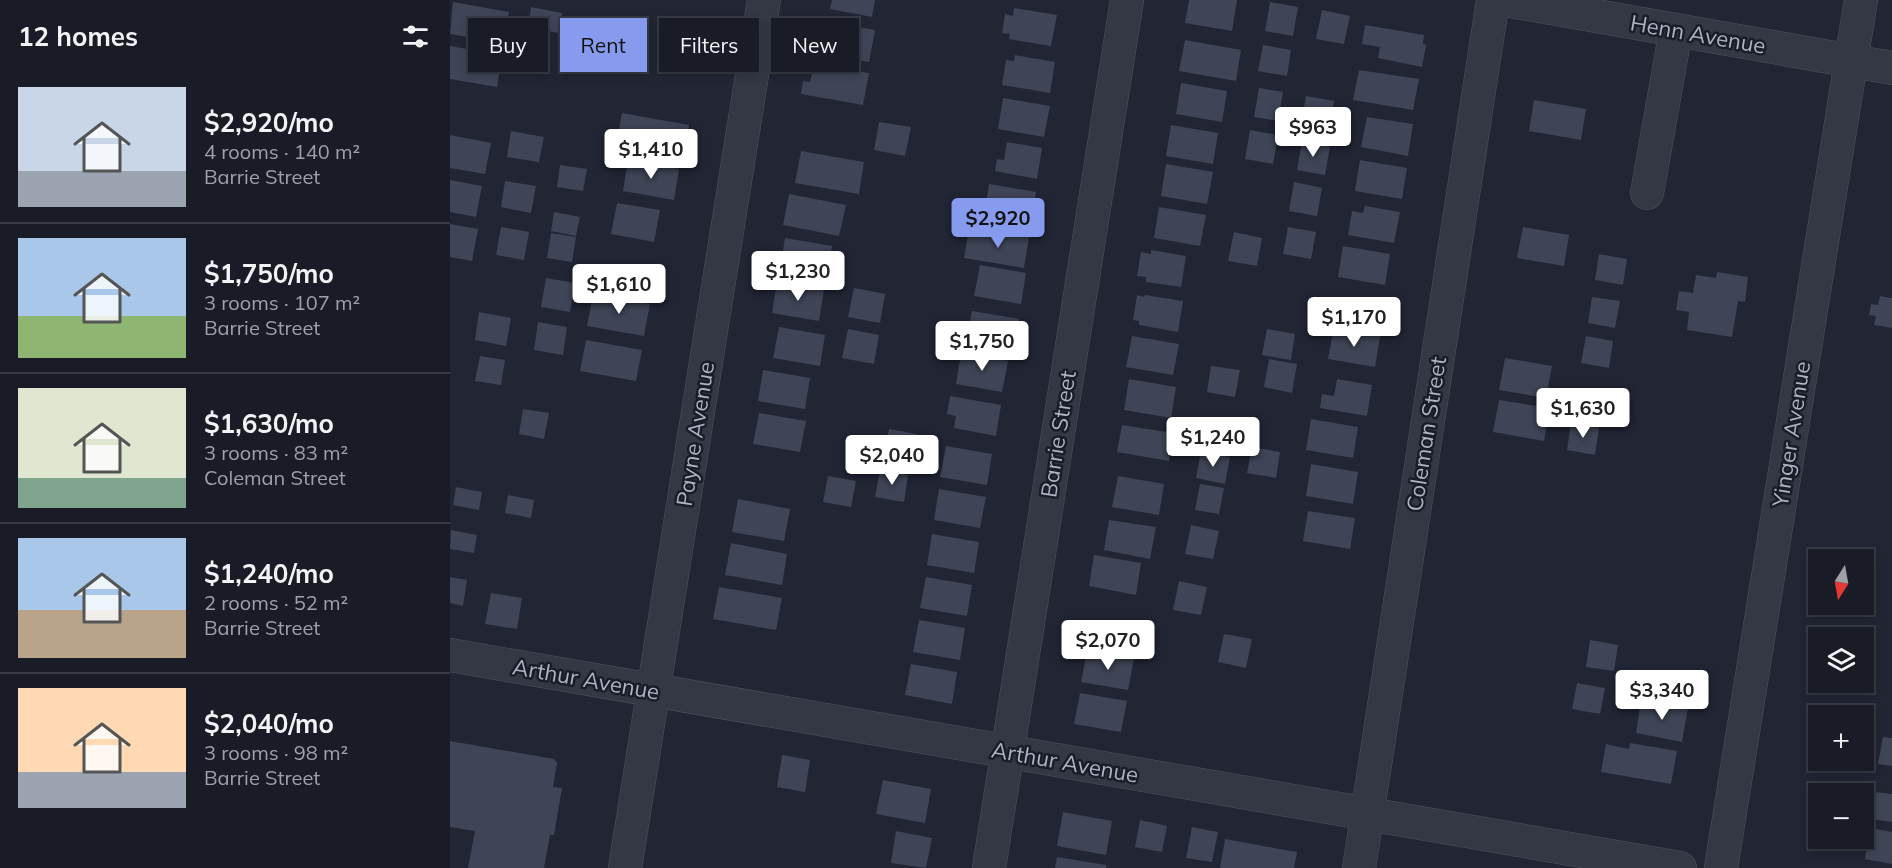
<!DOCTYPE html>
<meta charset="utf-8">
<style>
body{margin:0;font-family:Mulish,sans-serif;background:#262933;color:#f1f3f6;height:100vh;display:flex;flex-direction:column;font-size:22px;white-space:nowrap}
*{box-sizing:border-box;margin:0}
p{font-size:20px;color:#9fa1a7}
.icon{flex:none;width:33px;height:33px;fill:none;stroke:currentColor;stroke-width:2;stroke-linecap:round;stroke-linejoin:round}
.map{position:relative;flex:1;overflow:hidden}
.panel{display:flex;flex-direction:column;background:#191c27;width:450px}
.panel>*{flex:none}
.guide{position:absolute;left:18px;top:18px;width:570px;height:54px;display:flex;gap:12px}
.needle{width:39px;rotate:191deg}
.controls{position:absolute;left:1358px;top:549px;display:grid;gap:12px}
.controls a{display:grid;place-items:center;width:66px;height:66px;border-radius:0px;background:#191c27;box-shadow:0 3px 9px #0003,0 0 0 2px #373a44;font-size:30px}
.price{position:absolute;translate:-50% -51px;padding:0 14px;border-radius:6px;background:#fff;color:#222;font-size:20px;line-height:39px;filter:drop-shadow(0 2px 3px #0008)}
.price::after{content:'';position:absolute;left:50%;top:36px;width:18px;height:14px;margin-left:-9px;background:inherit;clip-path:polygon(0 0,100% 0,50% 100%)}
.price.current{background:#879bee;color:#111}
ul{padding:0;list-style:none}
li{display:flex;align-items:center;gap:18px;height:150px;padding:0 18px}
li+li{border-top:2px solid #373a44}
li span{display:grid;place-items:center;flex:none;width:168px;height:120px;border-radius:0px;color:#555}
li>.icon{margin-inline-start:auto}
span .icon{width:72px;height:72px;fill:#fffc;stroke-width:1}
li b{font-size:26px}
h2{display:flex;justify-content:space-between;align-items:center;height:72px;padding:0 18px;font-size:26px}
.chip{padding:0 21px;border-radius:0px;background:#191c27;box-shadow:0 3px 9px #0003,0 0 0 2px #373a44;font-size:21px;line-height:54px}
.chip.current{background:#879bee;color:#111}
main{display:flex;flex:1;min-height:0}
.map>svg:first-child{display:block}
</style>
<main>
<section class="panel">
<h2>12 homes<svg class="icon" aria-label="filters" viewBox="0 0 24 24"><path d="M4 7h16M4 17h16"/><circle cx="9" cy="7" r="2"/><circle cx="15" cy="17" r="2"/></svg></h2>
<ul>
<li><span style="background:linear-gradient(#c9d6e8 70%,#9aa5b1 0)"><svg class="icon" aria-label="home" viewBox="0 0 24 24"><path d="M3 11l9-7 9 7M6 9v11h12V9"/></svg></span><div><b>$2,920/mo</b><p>4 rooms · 140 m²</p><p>Barrie Street</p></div></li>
<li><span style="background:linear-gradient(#a9c7e8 65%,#8fb573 0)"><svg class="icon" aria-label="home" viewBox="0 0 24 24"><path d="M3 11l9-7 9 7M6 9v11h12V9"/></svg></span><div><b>$1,750/mo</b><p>3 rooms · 107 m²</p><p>Barrie Street</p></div></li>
<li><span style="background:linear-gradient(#dfe7d0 75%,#7fa58c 0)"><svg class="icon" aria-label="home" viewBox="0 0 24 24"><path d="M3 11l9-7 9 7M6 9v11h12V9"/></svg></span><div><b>$1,630/mo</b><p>3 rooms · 83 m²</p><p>Coleman Street</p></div></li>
<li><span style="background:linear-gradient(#a9c7e8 60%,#b9a48a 0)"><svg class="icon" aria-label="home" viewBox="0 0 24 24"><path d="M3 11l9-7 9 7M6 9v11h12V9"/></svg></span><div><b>$1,240/mo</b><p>2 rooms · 52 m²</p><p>Barrie Street</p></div></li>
<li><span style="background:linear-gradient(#ffd9b3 70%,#9aa5b1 0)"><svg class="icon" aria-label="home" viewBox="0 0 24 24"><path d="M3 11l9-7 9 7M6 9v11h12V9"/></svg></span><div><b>$2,040/mo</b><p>3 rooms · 98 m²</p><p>Barrie Street</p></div></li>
</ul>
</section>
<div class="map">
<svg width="1442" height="868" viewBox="0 0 1442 868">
<rect width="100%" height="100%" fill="#212534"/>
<path fill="#3f4557" d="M382,0H425L422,17L380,9Z
M739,0H787L782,31L735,23Z
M3,2L59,12L53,43L0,34Z
M820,2L848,7L843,36L815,31Z
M81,7L112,13L108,33L78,27Z
M564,8L607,15L601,46L559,39L560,34L552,33L555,14L563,16Z
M872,10L900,16L894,44L866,39Z
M136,17L165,22L160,51L131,45Z
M370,20L425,30L419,62L364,52Z
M915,25L974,35L973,44L976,45L972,67L928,58L930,47L912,44Z
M735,40L791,50L786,81L729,71Z
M813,45L841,50L837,76L808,71Z
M0,46L52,55L47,87L0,79Z
M565,55L605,62L600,93L552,85L556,60L564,61Z
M364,64L419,73L413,105L351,94L353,81L360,82Z
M909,70L969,79L963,110L903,100Z
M731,83L777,91L772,122L726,114Z
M809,88L833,92L828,121L804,117Z
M856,96L884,101L879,130L851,124Z
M553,98L600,106L594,137L548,129Z
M1084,100L1136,109L1131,140L1079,131Z
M172,113L239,125L233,158L166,145Z
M917,117L963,124L958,156L911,147Z
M429,122L461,127L455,156L424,150Z
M721,125L768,133L763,164L716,156Z
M800,130L828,135L823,164L795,159Z
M61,131L94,137L89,162L57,157Z
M0,135L41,143L35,174L0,168Z
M852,141L880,147L875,175L847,170Z
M557,142L592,148L587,179L545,171L547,159L554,160Z
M351,151L414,162L409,194L345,183Z
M178,160L229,169L224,200L173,191Z
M910,160L957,168L952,199L905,191Z
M716,164L763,172L757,204L711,196Z
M110,165L137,169L133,191L107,187Z
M0,180L32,186L26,217L0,212Z
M55,181L86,186L81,213L51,207Z
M844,182L872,188L867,216L839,211Z
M539,184L586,192L581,224L534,216Z
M339,194L396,205L389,236L333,225Z
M167,203L210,210L204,242L161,234Z
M915,206L950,212L944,243L898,235L902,211L913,213Z
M709,207L756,215L750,246L704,238Z
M104,212L130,217L126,236L101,231Z
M0,224L28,229L22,261L0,257Z
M51,227L79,232L74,260L46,255Z
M838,227L866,232L861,259L833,254Z
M1073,227L1119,235L1114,266L1067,258Z
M551,232L579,237L574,268L514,258L518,234L550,239Z
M784,232L812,238L807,266L778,261Z
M101,233L126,237L122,262L97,258Z
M335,238L382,246L376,278L330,270Z
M893,246L940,254L935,285L888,277Z
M701,250L736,256L731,287L696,282V277L687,276L691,252L701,254Z
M1149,254L1177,259L1173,285L1145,280Z
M530,265L576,273L571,304L524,296Z
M1267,272L1298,277L1295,302L1288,301L1282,337L1237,330L1239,312L1226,310L1229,291L1243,293L1246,275L1266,278Z
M96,278L125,283L120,312L91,307Z
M327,282L374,290L369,321L322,313Z
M404,288L435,294L430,323L398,317Z
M143,294L200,304L194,336L137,326Z
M687,295L694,297L695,295L733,301L728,332L689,325V321L683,320Z
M1430,296L1442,298V328L1424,325L1426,316L1419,315L1421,304L1428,305Z
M1142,297L1170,301L1165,328L1138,323Z
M522,311L569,319L563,350L516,342Z
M29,312L61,318L56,346L25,340Z
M88,322L117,327L113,355L84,350Z
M329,327L375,335L370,366L323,358Z
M884,328L930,336L925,367L878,359Z
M398,329L429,335L424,364L392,358Z
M817,329L845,334L841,360L812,355Z
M682,336L729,344L723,375L676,367Z
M1136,336L1163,341L1159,368L1131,363Z
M136,340L192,350L186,381L130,371Z
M511,353L558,361L552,392L506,384Z
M30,356L55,360L51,385L25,381Z
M1055,358L1102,366L1096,398L1049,390Z
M819,359L847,364L842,393L814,387Z
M761,366L790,370L785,397L757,392Z
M313,370L360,378L355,409L308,401Z
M679,379L726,387L721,418L674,410Z
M887,379L922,385L917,416L870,408L872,394L884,396Z
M500,396L551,405L546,436L504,428L506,416L497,414Z
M1049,400L1100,408L1094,441L1043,432Z
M73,409L99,413L94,439L69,434Z
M309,413L356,421L350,452L303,444Z
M861,419L908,427L903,458L856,450Z
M1121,423L1149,428L1145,455L1117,450Z
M672,425L723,433L719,461L667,452Z
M439,429L467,434L463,461L434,456Z
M496,446L542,454L537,485L490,477Z
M802,447L830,452L826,478L797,473Z
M751,452L780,457L775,484L746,478Z
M861,464L908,472L903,504L856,496Z
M430,470L458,475L454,502L425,497Z
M378,476L406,481L401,507L373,502Z
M668,476L714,484L709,515L662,507Z
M750,484L774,488L769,514L745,510Z
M6,487L32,492L29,510L3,505Z
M489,489L536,497L530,528L484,520Z
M58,495L84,500L81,518L55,513Z
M288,499L340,509L334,541L282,532Z
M858,511L905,518L900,549L853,541Z
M659,520L706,527L700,559L654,550Z
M741,525L769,531L763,559L735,554Z
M1,530L27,535L24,553L0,549Z
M482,534L529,542L524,573L477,565Z
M281,543L337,554L332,585L275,575Z
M644,555L691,563L686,595L639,586Z
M0,577L17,580L13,606L0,603Z
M476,577L522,585L517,616L470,608Z
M729,581L757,587L751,615L723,610Z
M269,587L332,598L326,630L263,619Z
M41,593L72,598L67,629L35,624Z
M469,620L515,628L510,660L463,652Z
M774,634L802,639L796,668L768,662Z
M1140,640L1168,645L1164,671L1136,667Z
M637,651L684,659L678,690L631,682Z
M461,664L507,672L502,704L455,695Z
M1127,683L1155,688L1150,714L1122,709Z
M630,693L677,701L671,732L624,724Z
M1191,700L1238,708L1232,742L1186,733Z
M1433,737L1442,738V766L1428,764Z
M0,741L104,759L107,763L103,787L112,788L104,835H100L94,868H18L25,831L0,827Z
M1180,743L1227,751L1221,784L1151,772L1156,744L1179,749Z
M332,755L360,760L355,792L327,787Z
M433,780L481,789L475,823L426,814Z
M1425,792L1442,794V822L1421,819Z
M613,812L662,821L656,855L607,846Z
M690,820L717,826L712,852L685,847Z
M742,827L768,832L762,862L736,858Z
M1420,828L1442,832V864L1415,859Z
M446,831L482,838L476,868L441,863Z
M775,839L847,852L844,868H770Z
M607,857L656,865V868H605Z"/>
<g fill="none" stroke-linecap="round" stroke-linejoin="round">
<defs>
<path id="minor" d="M1055,0L1442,68
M1197,193L1226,30
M0,655L1230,868
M175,868L314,0
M539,868L677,0
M909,868L1043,0
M1271,868L1411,0"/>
</defs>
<use href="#minor" stroke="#4f5260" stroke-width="34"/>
<use href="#minor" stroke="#343845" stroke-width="33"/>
</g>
<g text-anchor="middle" stroke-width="5" stroke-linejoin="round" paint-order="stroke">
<g font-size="22" fill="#aeb2c2" stroke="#1a1d29">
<text transform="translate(1248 34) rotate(10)" y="8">Henn Avenue</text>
<text transform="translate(245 434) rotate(-81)" y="8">Payne Avenue</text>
<text transform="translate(608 434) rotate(-81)" y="8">Barrie Street</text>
<text transform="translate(976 434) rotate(-81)" y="8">Coleman Street</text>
<text transform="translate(1341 434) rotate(-81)" y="8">Yinger Avenue</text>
<text transform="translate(136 679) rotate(10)" y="8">Arthur Avenue</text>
<text transform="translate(615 762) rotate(10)" y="8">Arthur Avenue</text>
</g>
</g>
</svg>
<div class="controls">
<a><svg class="needle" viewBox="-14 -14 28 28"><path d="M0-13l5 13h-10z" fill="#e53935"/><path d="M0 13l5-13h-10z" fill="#9fa1a7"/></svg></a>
<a><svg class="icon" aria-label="layers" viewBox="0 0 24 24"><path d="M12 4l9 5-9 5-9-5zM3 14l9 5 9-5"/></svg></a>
<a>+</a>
<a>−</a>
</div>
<b class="price" style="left:863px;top:158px">$963</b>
<b class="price" style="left:201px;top:180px">$1,410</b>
<b class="price current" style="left:548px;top:249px">$2,920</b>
<b class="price" style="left:348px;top:302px">$1,230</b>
<b class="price" style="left:169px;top:315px">$1,610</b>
<b class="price" style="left:904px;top:348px">$1,170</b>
<b class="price" style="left:532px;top:372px">$1,750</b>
<b class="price" style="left:1133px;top:439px">$1,630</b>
<b class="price" style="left:763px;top:468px">$1,240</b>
<b class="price" style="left:442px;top:486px">$2,040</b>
<b class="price" style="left:658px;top:671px">$2,070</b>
<b class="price" style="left:1212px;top:721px">$3,340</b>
<div class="guide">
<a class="chip">Buy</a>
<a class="chip current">Rent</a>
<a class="chip">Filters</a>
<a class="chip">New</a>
</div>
</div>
</main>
